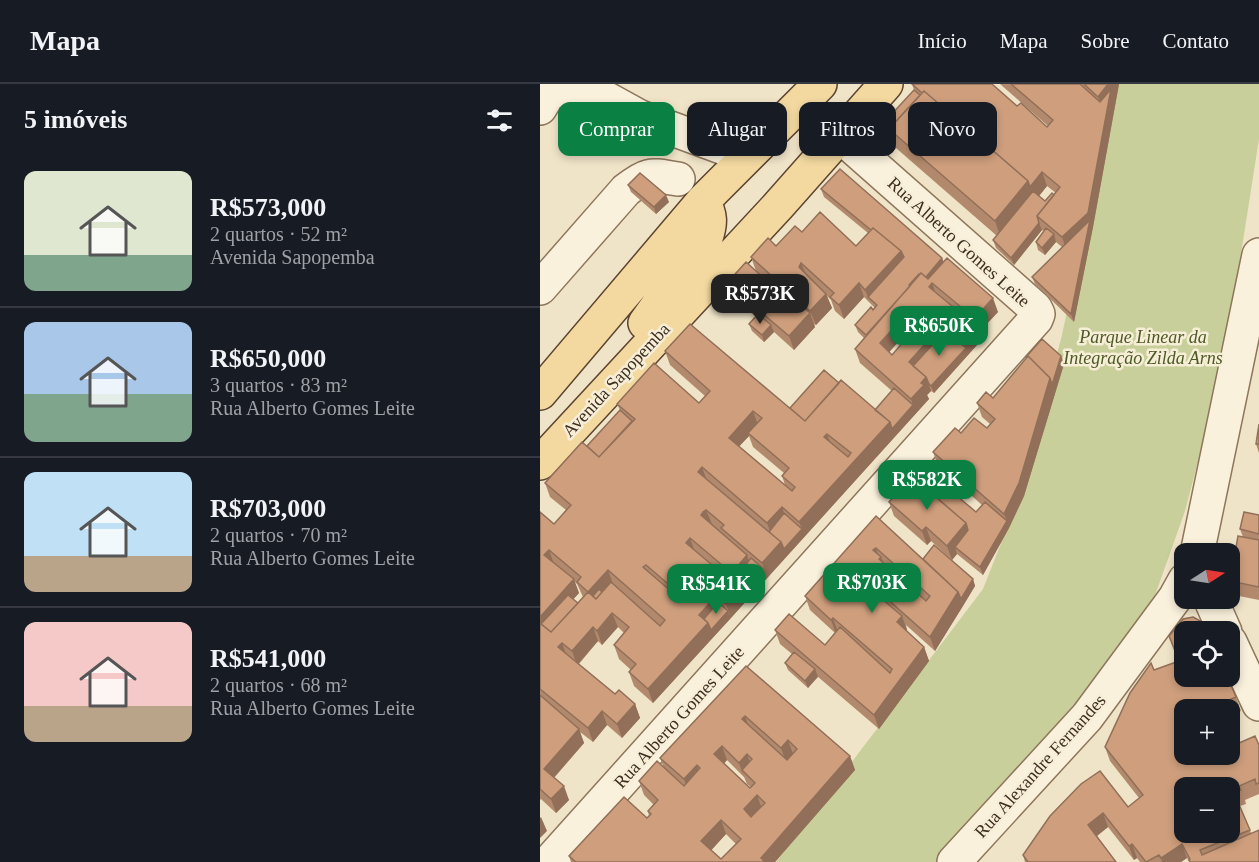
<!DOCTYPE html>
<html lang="pt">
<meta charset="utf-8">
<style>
body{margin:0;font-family:"Times New Roman",serif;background:#20242c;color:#f1f3f6;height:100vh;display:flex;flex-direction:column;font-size:22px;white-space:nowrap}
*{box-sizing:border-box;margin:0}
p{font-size:20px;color:#9ea1a6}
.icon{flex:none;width:33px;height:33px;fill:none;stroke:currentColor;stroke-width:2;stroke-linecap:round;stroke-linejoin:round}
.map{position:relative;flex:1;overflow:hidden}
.drawer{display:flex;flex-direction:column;background:#171b24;width:540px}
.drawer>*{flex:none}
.top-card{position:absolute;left:18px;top:18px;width:570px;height:54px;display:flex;gap:12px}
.needle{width:39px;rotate:78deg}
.tools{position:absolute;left:634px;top:459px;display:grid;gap:12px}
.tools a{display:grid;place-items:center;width:66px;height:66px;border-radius:12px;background:#171b24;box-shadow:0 3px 9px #0003;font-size:30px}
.price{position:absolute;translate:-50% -51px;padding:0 14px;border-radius:12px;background:#0b8043;color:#fff;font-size:20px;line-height:39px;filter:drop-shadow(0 2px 3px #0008)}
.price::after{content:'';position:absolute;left:50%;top:36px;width:18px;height:14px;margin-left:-9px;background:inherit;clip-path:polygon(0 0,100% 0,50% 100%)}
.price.on{background:#222;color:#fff}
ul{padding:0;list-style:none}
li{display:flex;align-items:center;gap:18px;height:150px;padding:0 24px}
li+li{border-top:2px solid #363941}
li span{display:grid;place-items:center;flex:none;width:168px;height:120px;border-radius:12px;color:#555}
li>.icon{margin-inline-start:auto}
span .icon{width:72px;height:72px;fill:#fffc;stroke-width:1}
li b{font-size:26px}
h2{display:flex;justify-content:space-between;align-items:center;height:72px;padding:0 24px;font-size:26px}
.tag{padding:0 21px;border-radius:12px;background:#171b24;box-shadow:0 3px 9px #0003;font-size:21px;line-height:54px}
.tag.on{background:#0b8043;color:#fff}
header{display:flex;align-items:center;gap:36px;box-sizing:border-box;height:84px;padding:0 30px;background:#171b24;border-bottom:2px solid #363941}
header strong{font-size:28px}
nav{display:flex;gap:33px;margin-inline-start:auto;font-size:21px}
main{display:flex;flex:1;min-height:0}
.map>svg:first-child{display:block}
</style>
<header>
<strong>Mapa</strong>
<nav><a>Início</a><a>Mapa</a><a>Sobre</a><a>Contato</a></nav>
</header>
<main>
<section class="drawer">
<h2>5 imóveis<svg class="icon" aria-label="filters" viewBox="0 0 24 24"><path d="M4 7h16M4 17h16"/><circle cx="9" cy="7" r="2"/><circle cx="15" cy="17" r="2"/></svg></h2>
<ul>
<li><span style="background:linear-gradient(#dfe7d0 70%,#7fa58c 0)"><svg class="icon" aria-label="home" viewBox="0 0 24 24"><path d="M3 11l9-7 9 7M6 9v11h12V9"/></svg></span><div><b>R$573,000</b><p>2 quartos · 52 m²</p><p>Avenida Sapopemba</p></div></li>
<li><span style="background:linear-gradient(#a9c7e8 60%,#7fa58c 0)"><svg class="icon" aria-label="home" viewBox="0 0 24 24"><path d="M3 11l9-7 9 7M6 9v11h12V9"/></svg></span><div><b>R$650,000</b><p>3 quartos · 83 m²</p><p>Rua Alberto Gomes Leite</p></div></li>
<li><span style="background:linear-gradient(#bfe0f5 70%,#b9a48a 0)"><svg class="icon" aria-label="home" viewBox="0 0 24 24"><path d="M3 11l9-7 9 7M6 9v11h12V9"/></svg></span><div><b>R$703,000</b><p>2 quartos · 70 m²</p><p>Rua Alberto Gomes Leite</p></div></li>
<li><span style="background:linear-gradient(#f6c9c9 70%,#b9a48a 0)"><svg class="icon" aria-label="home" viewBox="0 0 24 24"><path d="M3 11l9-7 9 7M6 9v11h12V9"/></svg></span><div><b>R$541,000</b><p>2 quartos · 68 m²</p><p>Rua Alberto Gomes Leite</p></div></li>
</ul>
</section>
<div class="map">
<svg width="719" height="778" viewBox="0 0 719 778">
<rect width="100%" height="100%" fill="#f0e4c8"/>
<path fill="#c9cf9b" d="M574,0H719V55L684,278L645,427L612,520L418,778H236L443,505L480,411L522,251Z"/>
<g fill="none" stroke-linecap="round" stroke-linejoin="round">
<defs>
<path id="minor" d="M0,24L9,9L31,3L51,6L100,33L206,72
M0,204L86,106C109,88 111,91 138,95
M657,470L719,171
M670,514L685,548
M690,558L719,620
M9,778L496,235L498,230L495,224L300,52
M414,778L547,633L635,514L645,496"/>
<path id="major" d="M105,239L166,154C171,139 171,131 163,117
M0,309L163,117L280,0
M0,379L238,122L346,0"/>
</defs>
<use href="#minor" stroke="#8d765c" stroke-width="36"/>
<use href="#major" stroke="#5b4430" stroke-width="36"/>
<use href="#minor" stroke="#faf1dc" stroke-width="33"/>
<use href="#major" stroke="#f3d9a0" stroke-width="33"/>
</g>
<path fill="#b2896c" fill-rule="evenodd" d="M372,0L477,22L507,43L508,42L460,0H579L553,143L534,238L495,200L492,193L522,163L516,158L505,171L498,166L496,158L504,147L502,146L474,181L456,164L453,156L457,152L356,64L353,67L338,54L336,47L374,6ZM507,102L516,109L505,117L499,112Z
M88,101L129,118L116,130L91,108Z
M281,105L402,174L403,178L458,228L442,245L445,252L394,309L391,307L387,311L389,315L220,502L207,491L201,497L204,500L209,514L113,619L94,602L89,588L91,586L79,575L74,561L84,549L78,543L62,561L58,557L39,580L75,610L95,620L100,634L82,654L67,641L53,658L40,648L44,659L14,694L29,716L16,729L1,715L0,716V428L14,440L26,426L10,413L5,399L47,362L80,326L77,320L159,319L165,312L130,281L125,267L250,324L299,299L335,326L352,307L320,279L315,265L324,254L318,248L315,241L335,224L324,213L304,235L295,227L291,216L287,212L292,224L276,241L274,240L275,243L254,266L234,248L224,258L212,247L209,240L216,233L192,213L187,199L245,213L216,187L211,173L236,162L262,148L316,162L328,149L284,113ZM360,256L361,261L352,271L349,268ZM209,352L213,363L244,389L242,392L245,401L199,362ZM34,497L37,500L43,513L38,519L33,515L39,509Z
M521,272L524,280L484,412L469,444L443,491L417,470L412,476L391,457L387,461L354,432L349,418L376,396L436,428L442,421L398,382L393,368L421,349L447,344L450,340L442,333L437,319L453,314Z
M719,340V369L716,360Z
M719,431V516L694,511L690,499V494L703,453L700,445Z
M336,432L383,475L433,495L435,502L395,567L366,541L367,546V547L384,563L389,577L339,645L277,592L268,604L248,586L245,579L252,570L240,560L235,546L285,561L295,549L270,526L265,512Z
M206,582L310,672L315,686L235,778H31L29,772L107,734L109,732L108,727L114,721L104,711L99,697L124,684L120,674ZM187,676L204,693L207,700L211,703L210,704L184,680ZM186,750L196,760L181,775L171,766Z
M614,586L696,613L701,627L690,632V626H645V670H690V646L695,660L719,661V710L705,716L706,720L700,722L711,749L719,778H649L647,774L641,778H600L597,774L594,776L568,743L557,752L576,778H485L483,771L510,732L588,723L599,714L570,677L565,663Z"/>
<path fill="#916f58" d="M568,0H579L553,143L534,238L531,230L527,167L522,153L566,32L558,13Z
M353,57L356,64L353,67L350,60Z
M502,88L507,102L495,117L490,103Z
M488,97L495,117L462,157L455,137Z
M126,111L129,118L116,130L114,123Z
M499,139L502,146L474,181L471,174Z
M514,150L516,158L505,171L502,164Z
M361,167L366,181L328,213L325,206Z
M402,174L405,181L387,202L384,195Z
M261,179L267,193L259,183Z
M319,199L324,213L304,235L299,221Z
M392,199L397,213L389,203Z
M286,210L292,224L276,241L270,227Z
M453,214L458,228L442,245L445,252L394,309L391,302L426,264L423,257L435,234Z
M270,229L275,243L254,266L249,252Z
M359,238L364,252L357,249L360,256L345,273L340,259Z
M403,240L408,254L376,289L369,278Z
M231,241L234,248L224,258L222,251Z
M521,272L524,280L484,412L469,444L443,491L440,483L467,437L464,430L510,294Z
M386,293L391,307L387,311L389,315L220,502L217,494L225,486L222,479L241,458L262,445L259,438L350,338L373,321L371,315L381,299Z
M213,327L218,341L208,349L209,352L194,368L189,354Z
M287,350L292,364L284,353Z
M162,383L167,397L158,388Z
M242,423L247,437L232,453L227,439Z
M166,426L172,440L161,431Z
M426,439L431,453L415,463L417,470L412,476L407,462Z
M386,443L391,457L387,461L382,447Z
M150,454L155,468L146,459Z
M336,464L339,474L341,473L346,487L333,466Z
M9,466L14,480L4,471Z
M207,471L212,485L204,483L207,491L197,503L192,489Z
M68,486L73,500L56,519L48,508Z
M317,488L322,502L314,491Z
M34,495L39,509L4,548L0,544V533Z
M433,495L435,502L423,522L421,515Z
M204,500L209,514L191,534L186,520Z
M418,508L423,522L395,567L390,553Z
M176,512L181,526L188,527L191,534L113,619L108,605L159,531Z
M72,529L78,543L62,561L57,547Z
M362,532L367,546L362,552L357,538Z
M293,534L298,548L296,550L291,536Z
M53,543L58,557L37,581L32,567Z
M22,559L27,573L18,563Z
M384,563L389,577L339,645L334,631Z
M275,585L278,593L268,604L265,597Z
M95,620L100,634L82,654L77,640Z
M62,627L67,641L53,658L48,644Z
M205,632L210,646L202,635Z
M39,645L44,659L9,699L4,685Z
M248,656L253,670L246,678L241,664Z
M182,662L187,676L179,684L174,670Z
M207,670L212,684L202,686L204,693L199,679Z
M310,672L315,686L235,778H223L221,774Z
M157,681L162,695L149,709L144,695Z
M24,702L29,716L16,729L11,715Z
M217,711L222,725L209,739L204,725Z
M563,729L568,743L553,755L548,741Z
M1,733L7,747L0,754V734Z
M181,736L186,750L167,771L161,757Z
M592,760L597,774L594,776L589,762Z
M642,760L647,774L641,778H622L621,774Z"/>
<path fill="#cf9f7d" stroke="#916f58" stroke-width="1.5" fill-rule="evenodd" d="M372,0H452L477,22L481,19L507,43L513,36L471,0H540L560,18L571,5L548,129L522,153L497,132L520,103L502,88L490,103L488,97L384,7L382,9Z
M544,0H568L558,13Z
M374,6L380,11L349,45L353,57L350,60L336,47Z
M384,7L488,97L455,137L349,45Z
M300,85L402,174L386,193L381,189L380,190H379L369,201L370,202L326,251L315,241L331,223L333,226L337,221L328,213L364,173L361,167L333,144L331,146L281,105Z
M100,89L126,111L114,123L88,101Z
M493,107L505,117L512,109L514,111L497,132L499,139L471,174L453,156Z
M280,128L316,162L333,144L361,167L325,206L319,199L299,221L290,213L294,209L261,179L259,183L286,210L270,227L211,173L228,154L236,162L255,142L262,148Z
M550,136L542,175L531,230L492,193Z
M506,144L514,150L502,164L496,158Z
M407,174L453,214L435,234L440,238L423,257L403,240L369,278L386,293L381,299L384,301L371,315L315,265L381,189L388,195ZM392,199L421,223L418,227L389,203ZM359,238L363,242L357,249L365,256L352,271L340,259Z
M206,178L245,213L248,209L270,229L249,252L187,199Z
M218,230L231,241L222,251L209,240Z
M150,240L265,337L301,296L350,338L259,438L242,423L227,439L162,383L158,388L241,458L222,479L181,444L184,441L166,426L163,428L161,431L207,471L192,489L204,500L186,520L176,512L159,531L168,539L108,605L89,588L96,580L74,561L89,543L72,529L57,547L53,543L32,567L22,559L18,563L75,610L79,606L95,620L77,640L62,627L48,644L0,605V539L11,548L48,508L37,498L41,493L9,466L4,471L34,495L0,533V428L14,440L31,421L5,399L42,358L59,373L95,335L77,320L114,279L159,319L170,307L125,267ZM213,327L222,334L208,349L249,384L242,392L255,403L252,407L189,354ZM287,350L311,369L308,373L284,353ZM150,454L182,481L178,486L146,459ZM106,481L135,506L133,509L103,483ZM68,486L125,536L120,542L71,498L56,515L48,508Z
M405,247L426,264L391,302L389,300L386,293L373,282Z
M502,255L521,272L512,301L510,294L488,272L486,274V273Z
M488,272L510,294L479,399L464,430L393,368L415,344L421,349L434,334L447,344L455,335L437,319L446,308L453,314Z
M284,286L299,299L265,337L250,324Z
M354,304L373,321L352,345L350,338L335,326Z
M80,326L92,337L59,373L47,362Z
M719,340V360H716Z
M386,386L436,428L445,418L467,437L440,483L415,463L428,446L426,439L376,396Z
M372,392L426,439L407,462L386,443L382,447L349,418Z
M704,428L719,431V450L700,445Z
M244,429L262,445L244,465L241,458L229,448Z
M336,432L418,508L390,553L317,488L314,491L362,532L357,538L384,563L334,631L235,546L249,530L285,561L300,543L350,589L352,585L293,534L291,536L265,512ZM336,464L390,512L386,517L339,475L341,473L333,466Z
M698,452L719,456V503L690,497Z
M394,461L433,495L421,515L418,508L383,475Z
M211,474L225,486L217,494L204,483Z
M59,505L62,508L56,515L53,512Z
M28,511L38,519L11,548L1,540Z
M178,518L188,527L171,546L168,539L164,535Z
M653,533L664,539L667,548H645V592H687L696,613L680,620L682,626H645V670H690V663L715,652L719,661V699L716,700L715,695L699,702L701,706L694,709L710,746L660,766L662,771L719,746V778H650L649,776L650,775L642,760L621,774L619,771L606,778L592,760L589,762L563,729L548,741L576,778H488L483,771L510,732L541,700L560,687L588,723L603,711L565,663L590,609L611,579L614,586L639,577L629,552L643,535ZM645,704H690V748H645Z
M254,568L275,585L265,597L245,579Z
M206,582L310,672L221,774L225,778H36L29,772L84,713L107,734L111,730L108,727L118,716L99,697L117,677L144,702L160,684L157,681L144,695L120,674ZM205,632L241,664L248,656L257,665L247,676L202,635ZM182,662L199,679L207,670L212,675L202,686L215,699L210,704L174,670ZM217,711L225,719L211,733L204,725ZM181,736L201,755L181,775L161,757Z
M0,611L39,645L4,685L24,702L11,715L0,705Z
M690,646L693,655L690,656Z"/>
<g text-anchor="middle" stroke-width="5" stroke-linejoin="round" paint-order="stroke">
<g font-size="18" fill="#3d2e20" stroke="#f7eed8">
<text transform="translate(419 158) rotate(42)" y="6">Rua Alberto Gomes Leite</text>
<text transform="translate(76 296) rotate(-47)" y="6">Avenida Sapopemba</text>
<text transform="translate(139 633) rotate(-48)" y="6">Rua Alberto Gomes Leite</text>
<text transform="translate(500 682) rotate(-48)" y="6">Rua Alexandre Fernandes</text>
</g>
<g font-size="18" font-style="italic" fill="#4d5a26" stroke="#f7eed8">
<text x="603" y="259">Parque Linear da<tspan x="603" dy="21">Integração Zilda Arns</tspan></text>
</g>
</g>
</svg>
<div class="tools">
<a><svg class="needle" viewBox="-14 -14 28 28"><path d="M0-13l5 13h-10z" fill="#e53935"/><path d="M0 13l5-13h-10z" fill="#9ea1a6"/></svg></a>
<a><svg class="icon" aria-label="locate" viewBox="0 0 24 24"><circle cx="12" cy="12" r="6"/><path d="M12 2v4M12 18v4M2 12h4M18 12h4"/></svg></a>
<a>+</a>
<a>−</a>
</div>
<b class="price on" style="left:220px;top:241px">R$573K</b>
<b class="price" style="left:399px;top:273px">R$650K</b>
<b class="price" style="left:387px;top:427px">R$582K</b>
<b class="price" style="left:332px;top:530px">R$703K</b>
<b class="price" style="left:176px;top:531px">R$541K</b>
<div class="top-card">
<a class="tag on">Comprar</a>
<a class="tag">Alugar</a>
<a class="tag">Filtros</a>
<a class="tag">Novo</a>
</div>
</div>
</main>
